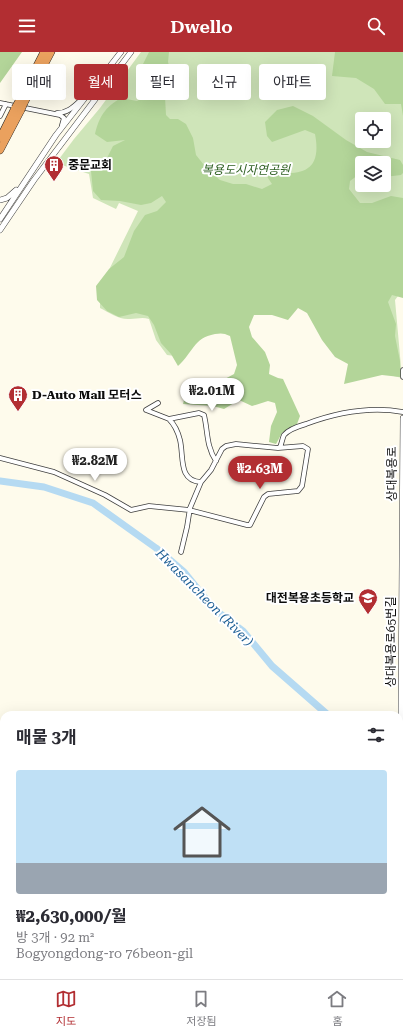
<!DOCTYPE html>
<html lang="ko">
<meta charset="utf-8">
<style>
body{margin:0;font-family:"Roboto Serif","Noto Sans KR",serif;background:#f7f7f7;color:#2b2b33;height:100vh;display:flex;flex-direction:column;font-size:15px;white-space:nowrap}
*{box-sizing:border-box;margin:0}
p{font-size:13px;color:#7c7c81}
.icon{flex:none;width:22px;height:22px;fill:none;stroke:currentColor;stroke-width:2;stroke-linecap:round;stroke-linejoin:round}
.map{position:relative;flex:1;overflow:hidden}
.drawer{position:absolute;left:0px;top:659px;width:403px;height:268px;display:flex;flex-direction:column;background:#fff;border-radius:12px 12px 0 0;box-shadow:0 4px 16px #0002}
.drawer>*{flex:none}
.hud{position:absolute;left:12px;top:12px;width:379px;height:36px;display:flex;gap:8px}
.tools{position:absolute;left:355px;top:60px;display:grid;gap:8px}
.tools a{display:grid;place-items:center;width:36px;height:36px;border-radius:4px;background:#fff;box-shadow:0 4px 16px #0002;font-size:20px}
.price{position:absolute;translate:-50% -34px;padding:0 9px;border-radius:14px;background:#fff;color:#222;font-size:13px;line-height:26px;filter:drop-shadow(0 1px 2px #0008)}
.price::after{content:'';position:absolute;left:50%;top:24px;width:12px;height:9px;margin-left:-6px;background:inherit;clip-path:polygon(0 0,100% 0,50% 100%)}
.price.selected{background:#b22e32;color:#fff}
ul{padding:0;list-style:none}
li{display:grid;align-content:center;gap:8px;height:212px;padding:0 16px}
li+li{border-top:1px solid #e1e1e2}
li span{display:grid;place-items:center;height:124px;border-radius:4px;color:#555}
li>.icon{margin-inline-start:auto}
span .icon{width:72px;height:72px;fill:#fffc;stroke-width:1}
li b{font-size:17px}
h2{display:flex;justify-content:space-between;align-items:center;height:48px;padding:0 16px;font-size:17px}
.chip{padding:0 14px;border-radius:4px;background:#fff;box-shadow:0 4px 16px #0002;font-size:14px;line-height:36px}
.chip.selected{background:#b22e32;color:#fff}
header{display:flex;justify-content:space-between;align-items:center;height:52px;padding:0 16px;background:#b22e32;color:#fff;font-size:18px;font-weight:600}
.menu{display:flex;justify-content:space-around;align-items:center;height:56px;border-top:1px solid #e1e1e2;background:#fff;font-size:11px;color:#7c7c81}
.menu a{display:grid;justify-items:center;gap:2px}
.menu .selected{color:#b22e32}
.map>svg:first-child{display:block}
</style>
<header><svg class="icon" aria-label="menu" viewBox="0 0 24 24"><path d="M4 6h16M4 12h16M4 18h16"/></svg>Dwello<svg class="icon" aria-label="search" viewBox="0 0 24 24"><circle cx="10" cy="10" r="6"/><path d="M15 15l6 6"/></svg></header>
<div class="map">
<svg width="403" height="927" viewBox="0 0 403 927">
<rect width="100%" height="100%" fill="#fefbec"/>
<path fill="#cfe5b9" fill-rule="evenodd" d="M141,0H403V244H398L395,248L402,326L360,316L310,252L280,237L233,282L223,279L198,283L183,305L167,303L156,288L149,267C142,265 137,267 130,267C119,268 110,261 100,256V236L138,159L119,151L116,157L93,146L89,122L56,111L74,87L100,56ZM362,67H384V89H362ZM362,111H384V133H362Z"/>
<path fill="#b3d599" d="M0,0H22L0,31Z
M149,0H169L168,10L171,20L162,34L165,45L166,63L170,67H178L186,72L193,86L196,103L208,118L220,128L233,132H246L262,137L272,132L264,120C297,123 323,124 315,82L305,78L272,90L267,84L265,70L277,58L293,54L313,64L346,88L367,100L400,108L403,113V121L401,123L384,125V111H362V124L358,123L350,129L349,137L360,151H372L391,144L403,146V246L392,243L388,250L396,272L395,284L400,309V325L382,323L344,332L348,312L335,305L322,288L307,261L298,256L288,268L272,263H254L249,275L252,285L265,300L270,313L269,322L278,326L283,327L300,364L297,372L282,381L276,392L269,390L271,374L277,360L275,351L268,349L252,354L239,348L224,357L213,354L183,352L185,344L212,334L234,322L237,313L230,284C224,281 221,281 215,282C193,286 193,301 178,314L171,302L161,291L154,273L148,264L136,261L119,265L107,259L97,248L96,234L109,217L124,205L134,179L145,163L157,159L166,150L162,144L151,151L141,153L120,149L101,148L93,139L91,119L98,110L107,106L113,94L125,88L107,90L95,82C99,65 105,55 121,46L137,49L145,44L147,35L143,12Z
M335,0H403V64L401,52H385L374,37L356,26L332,24Z"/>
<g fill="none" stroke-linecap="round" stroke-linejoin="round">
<path stroke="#b5daf2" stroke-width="7" d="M0,429L44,435L93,451L156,496L184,520L214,557L243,579L272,614L328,663
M295,923V927"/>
<defs>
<path id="minor" d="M0,51L60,63L64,66L62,73
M57,61C69,61 75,53 83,46
M0,64L6,52
M403,318V325
M158,351L146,358L169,367C174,372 178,380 180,388C184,405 178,429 201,430
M169,367L199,361L204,363C208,379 206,394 216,409
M0,406L54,420L105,443L131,458L149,454L189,458L247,473H250L264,445L268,442L298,439L302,434L308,397L303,394L278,396
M181,500L187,475L190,456L201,430L211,418L222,397L226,394L236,392L278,396L280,395C282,391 282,387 284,383C289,377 299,374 306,372C338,360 369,354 403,360"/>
<path id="tertiary" d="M0,148L7,146L16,138
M0,167L56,83L121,0
M0,178L34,128L131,0
M403,366L401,657V701L403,715
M0,718L4,717
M399,727H403"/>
<path id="motorway" d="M19,49L44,0
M24,51L51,0
M0,86L15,56
M0,98L21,58"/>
</defs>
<use href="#minor" stroke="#3f3f3f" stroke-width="5.5"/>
<use href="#tertiary" stroke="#3f3f3f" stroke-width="6"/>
<use href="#motorway" stroke="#1d1d1d" stroke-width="8"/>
<use href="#minor" stroke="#fff" stroke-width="4"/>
<use href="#tertiary" stroke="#fff" stroke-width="5"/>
<use href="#motorway" stroke="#eaa15e" stroke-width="7"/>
<defs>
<path id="motorway-bridge" d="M15,56L19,49
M21,58L24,51"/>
</defs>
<use href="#motorway-bridge" stroke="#1d1d1d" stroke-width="8" stroke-linecap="butt"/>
<use href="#motorway-bridge" stroke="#eaa15e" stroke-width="7"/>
</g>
<defs>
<symbol id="building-pin" viewBox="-11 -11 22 30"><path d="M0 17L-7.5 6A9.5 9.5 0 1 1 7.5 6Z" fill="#b22e32" stroke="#fff"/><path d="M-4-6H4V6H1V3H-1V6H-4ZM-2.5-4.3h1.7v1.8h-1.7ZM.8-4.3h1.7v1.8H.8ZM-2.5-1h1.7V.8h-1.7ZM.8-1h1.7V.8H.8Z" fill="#fff"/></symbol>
<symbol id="school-pin" viewBox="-11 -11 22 30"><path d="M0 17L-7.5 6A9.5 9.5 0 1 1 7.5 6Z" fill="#b22e32" stroke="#fff"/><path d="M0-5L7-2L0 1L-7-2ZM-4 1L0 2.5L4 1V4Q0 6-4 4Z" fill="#fff"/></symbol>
</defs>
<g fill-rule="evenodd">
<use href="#building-pin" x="43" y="102" width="22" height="30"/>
<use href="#building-pin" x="7" y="332" width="22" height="30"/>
<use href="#school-pin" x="357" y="535" width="22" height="30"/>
</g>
<g text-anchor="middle" stroke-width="4" stroke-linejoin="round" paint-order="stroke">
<g font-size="12" font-weight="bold" fill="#0c0c0c" stroke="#fff" text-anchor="start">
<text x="68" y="117">중문교회</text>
<text x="32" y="347">D-Auto Mall 모터스</text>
<text x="354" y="550" text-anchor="end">대전복용초등학교</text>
</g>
<g font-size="12" font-style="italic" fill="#2d5f21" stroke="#fff">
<text x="246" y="122">복용도시자연공원</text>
</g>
<g font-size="12" fill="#0c0c0c" stroke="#fff">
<text transform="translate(392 422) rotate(-90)" y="4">상대복용로</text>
<text transform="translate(391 590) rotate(-90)" y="4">상대복용로65번길</text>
</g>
<g font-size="13" font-style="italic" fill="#1e5f95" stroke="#fff">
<text transform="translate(205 545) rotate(45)" y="5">Hwasancheon (River)</text>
</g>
</g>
</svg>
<div class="tools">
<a><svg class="icon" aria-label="locate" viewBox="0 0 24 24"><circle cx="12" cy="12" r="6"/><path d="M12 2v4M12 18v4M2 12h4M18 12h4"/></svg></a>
<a><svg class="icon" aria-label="layers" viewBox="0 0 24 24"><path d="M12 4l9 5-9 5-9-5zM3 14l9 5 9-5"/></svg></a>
</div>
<b class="price" style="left:212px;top:360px">₩2.01M</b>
<b class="price" style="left:95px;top:430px">₩2.82M</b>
<b class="price selected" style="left:260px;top:438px">₩2.63M</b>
<div class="hud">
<a class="chip">매매</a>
<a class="chip selected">월세</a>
<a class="chip">필터</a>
<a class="chip">신규</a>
<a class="chip">아파트</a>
</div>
<section class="drawer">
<h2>매물 3개<svg class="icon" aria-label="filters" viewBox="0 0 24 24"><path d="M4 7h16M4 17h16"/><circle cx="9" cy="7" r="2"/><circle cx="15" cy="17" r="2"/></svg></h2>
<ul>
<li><span style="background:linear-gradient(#bfe0f5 75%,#9aa5b1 0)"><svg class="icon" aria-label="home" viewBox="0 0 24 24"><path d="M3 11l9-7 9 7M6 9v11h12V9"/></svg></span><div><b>₩2,630,000/월</b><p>방 3개 · 92 m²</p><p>Bogyongdong-ro 76beon-gil</p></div></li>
</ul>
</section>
</div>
<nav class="menu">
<a class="selected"><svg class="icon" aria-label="map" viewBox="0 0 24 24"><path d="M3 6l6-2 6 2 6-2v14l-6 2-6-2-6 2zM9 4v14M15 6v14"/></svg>지도</a>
<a><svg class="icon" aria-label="saved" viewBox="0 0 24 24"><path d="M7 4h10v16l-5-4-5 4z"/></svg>저장됨</a>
<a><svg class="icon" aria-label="home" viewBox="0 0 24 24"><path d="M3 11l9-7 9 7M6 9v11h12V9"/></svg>홈</a>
</nav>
